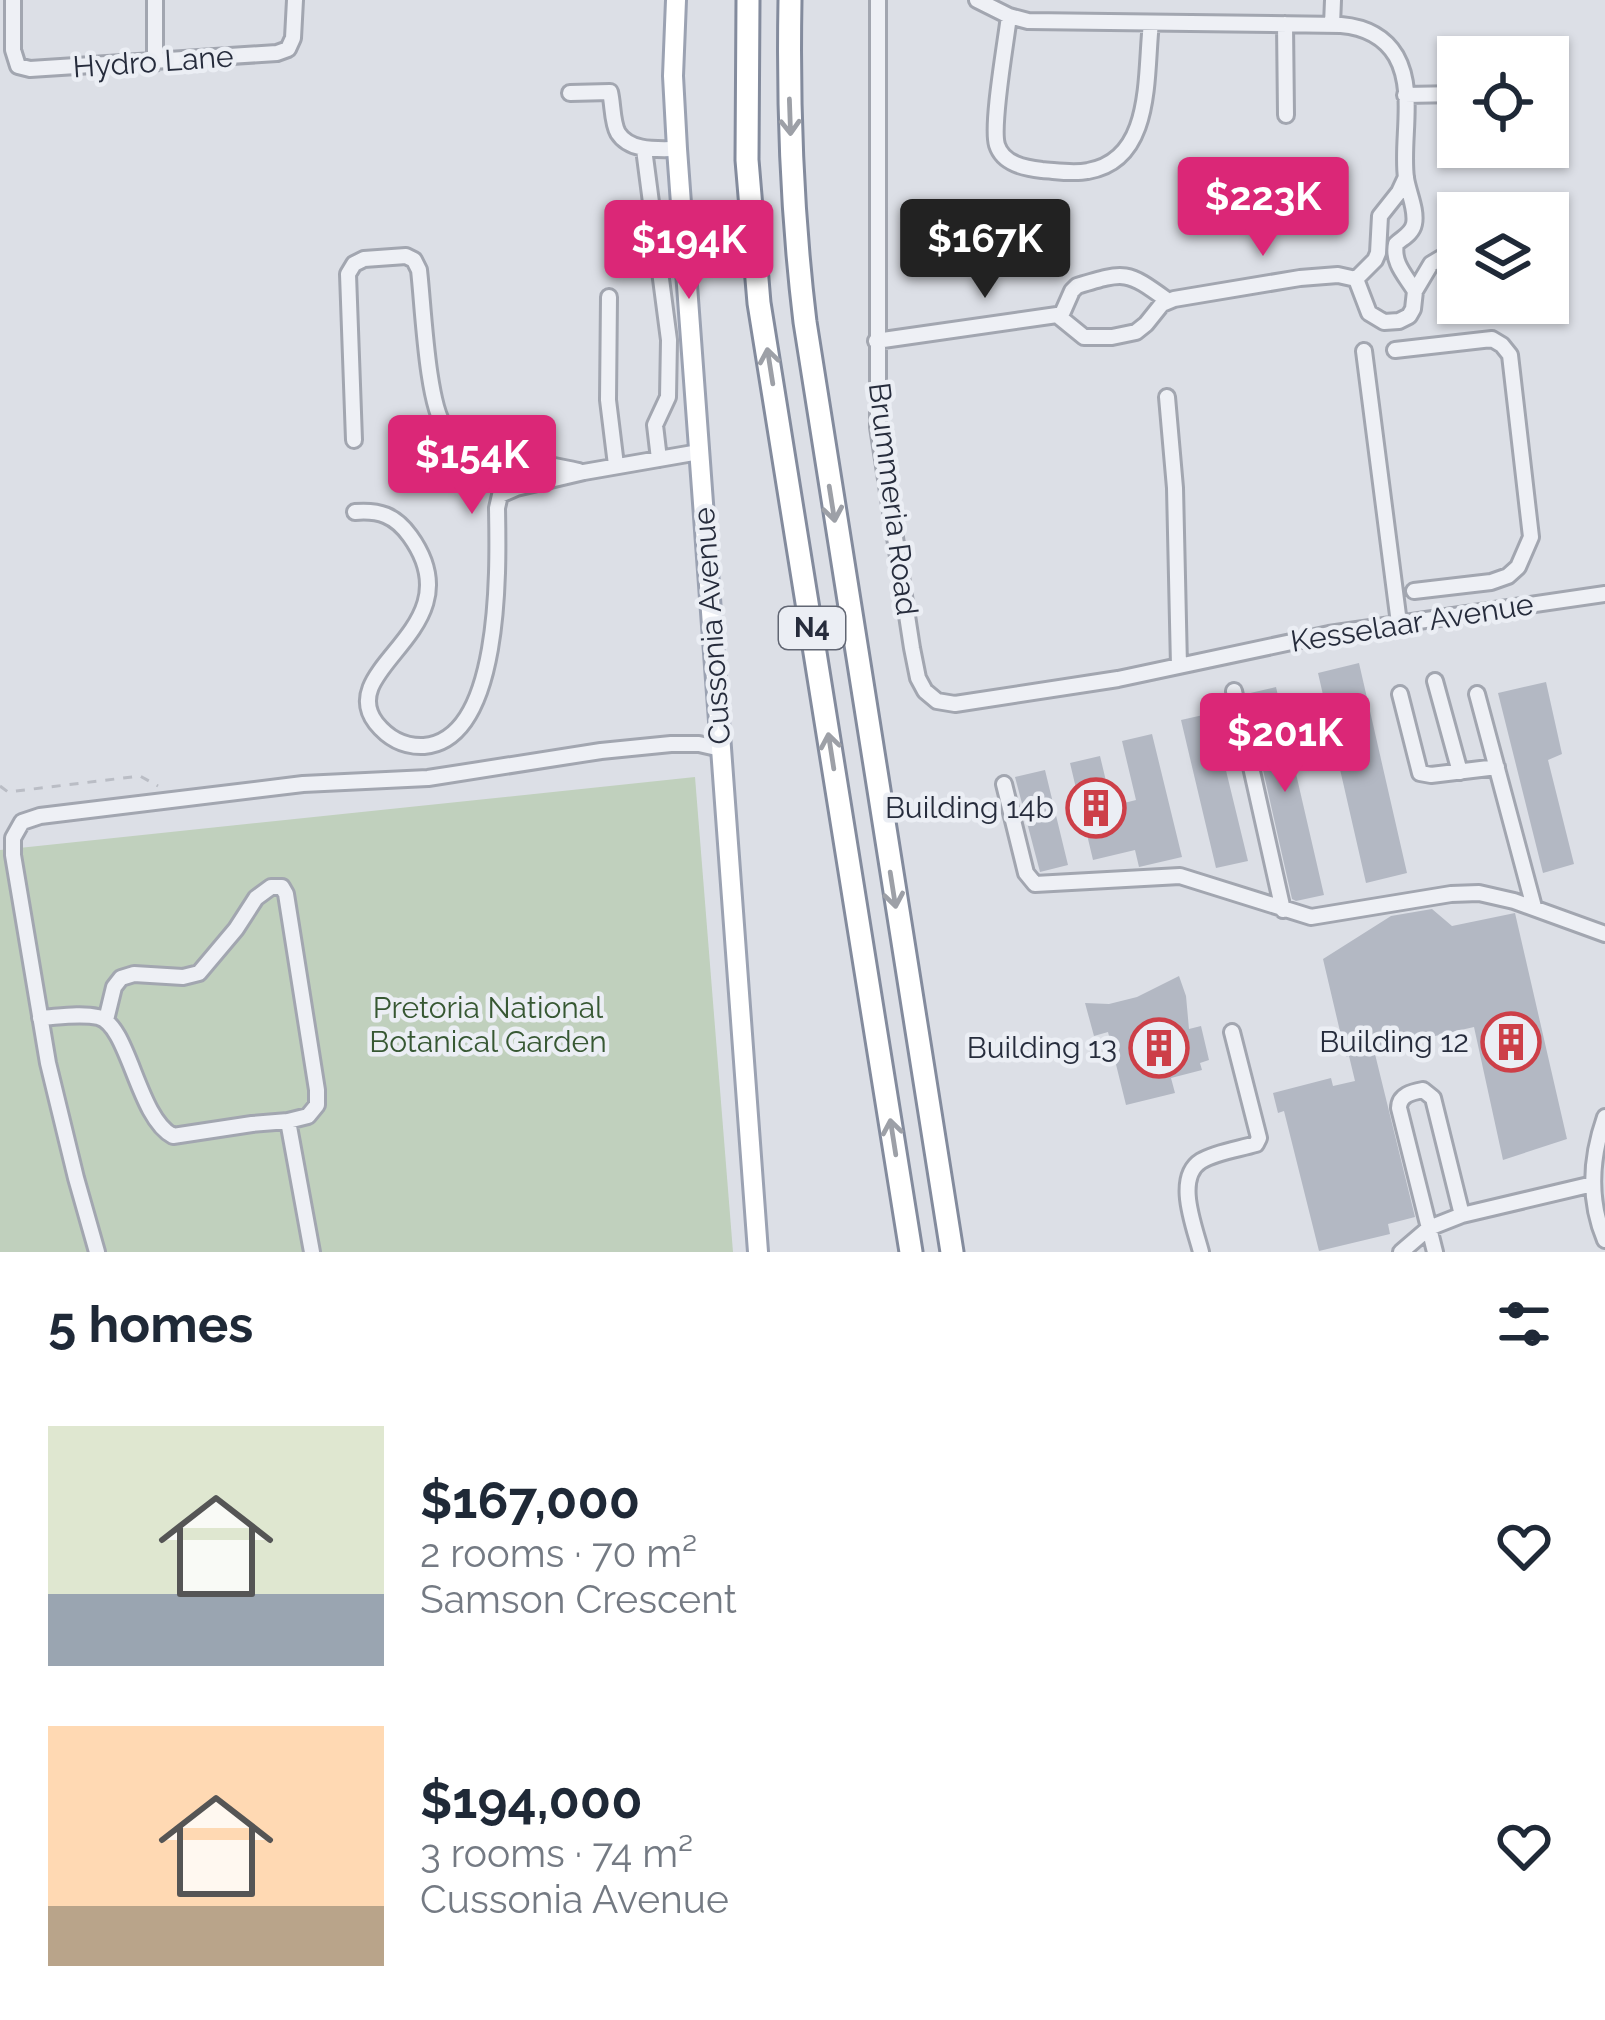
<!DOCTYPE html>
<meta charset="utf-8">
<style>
body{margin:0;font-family:Raleway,sans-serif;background:#f6f6f7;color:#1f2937;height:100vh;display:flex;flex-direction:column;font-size:45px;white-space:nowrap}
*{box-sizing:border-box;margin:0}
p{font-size:39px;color:#747a83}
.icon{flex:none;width:66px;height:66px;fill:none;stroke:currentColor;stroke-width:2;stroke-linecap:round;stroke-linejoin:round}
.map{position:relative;height:1252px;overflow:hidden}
.sheet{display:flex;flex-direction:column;background:#fff;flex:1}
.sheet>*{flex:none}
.controls{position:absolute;left:1437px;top:36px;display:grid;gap:24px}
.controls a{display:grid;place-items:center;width:132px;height:132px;border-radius:0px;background:#fff;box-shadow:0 3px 9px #0004;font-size:60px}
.price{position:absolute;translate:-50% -102px;padding:0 27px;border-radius:12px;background:#db2777;color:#fff;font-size:39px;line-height:78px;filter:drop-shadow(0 3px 6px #0008)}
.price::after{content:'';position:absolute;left:50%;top:72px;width:36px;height:27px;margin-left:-18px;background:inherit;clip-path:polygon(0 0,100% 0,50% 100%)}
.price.active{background:#222;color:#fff}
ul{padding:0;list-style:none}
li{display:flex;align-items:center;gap:36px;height:300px;padding:0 48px}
li span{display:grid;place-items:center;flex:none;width:336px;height:240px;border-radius:0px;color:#555}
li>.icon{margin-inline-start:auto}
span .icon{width:144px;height:144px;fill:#fffc;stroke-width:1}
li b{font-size:51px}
h2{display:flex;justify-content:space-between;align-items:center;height:144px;padding:0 48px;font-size:51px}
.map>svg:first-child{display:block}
</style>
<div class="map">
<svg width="1605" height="1252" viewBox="0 0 1605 1252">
<rect width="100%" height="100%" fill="#dcdfe6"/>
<path fill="#c0d0bd" d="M695,777L733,1252H0V850Z"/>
<path fill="#b3b8c3" d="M1359,663L1407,873L1366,883L1318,673Z
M1546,682L1562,754L1548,760L1574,864L1543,873L1498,693Z
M1276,687L1324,895L1296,901L1292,899L1246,694Z
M1212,713L1248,861L1216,868L1181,720Z
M1152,734L1182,857L1139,867L1135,850L1093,860L1070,763L1100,756L1112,806L1136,800L1122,741Z
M1045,770L1068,865L1040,872L1015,777Z
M1432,909L1452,926L1515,913L1567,1139L1503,1160L1474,1027L1374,1050L1415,1217L1388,1224L1390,1234L1319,1251L1284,1111L1278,1113L1273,1093L1331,1078L1333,1086L1355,1081L1349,1056L1346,1057L1323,959L1391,916Z
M1179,976L1186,996L1189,1029L1201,1026L1209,1060L1200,1063L1202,1070L1171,1078L1175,1093L1126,1105L1108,1032L1094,1036L1085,1003L1109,1004L1137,997Z"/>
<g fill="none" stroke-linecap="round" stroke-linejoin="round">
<defs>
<path id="minor" d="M13,0V50L18,66L30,69L277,53L288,49L293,38L295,0
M878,0V427L912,648L918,678L925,691L937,701L955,704L1118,679L1329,634L1605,594
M977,0L1009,16L1028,21L1341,25C1364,27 1384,36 1396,56C1416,91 1401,140 1406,178C1408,192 1417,210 1414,224C1412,234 1402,238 1396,244C1392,263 1406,276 1415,291
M1009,16C1006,42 991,125 997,145C1003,164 1025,168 1042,170C1057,171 1073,174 1088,171C1154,160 1145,74 1151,23
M1285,24L1286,115
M1332,25L1333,0
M155,63V0
M570,93L610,92C613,104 612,123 618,133C630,152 658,149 677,149
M1405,95L1458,94
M644,149L669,340L668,397L655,425L659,459
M1356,279L1369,313L1384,322L1399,321L1409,316L1413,309L1415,291L1431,264L1441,258L1458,255
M1356,279L1375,260L1378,253L1380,216L1399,192L1406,177
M609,297L608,400L616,465
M1061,316L1072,291L1077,286C1126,271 1127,271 1167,300
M876,341L1057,315L1084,337H1112L1136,332L1146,324L1162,304L1174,299L1300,278L1338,275L1356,279
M1395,350L1492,339L1502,345L1510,355L1531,537L1518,567L1508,576L1491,582L1414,591
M1364,351L1399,623
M1167,397L1175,488L1179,666
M354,440L348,274L354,264L364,259L406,256L414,260L419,270C423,303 427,405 445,427C465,452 547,464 579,471
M355,512C379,510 395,515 410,536C477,629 333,667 376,723C388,738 404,747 424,746C503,739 498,565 497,508L500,495L516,488L584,472L699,452
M1435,681L1460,772
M1234,691L1283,910
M1400,694L1420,773L1431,775L1497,767
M1477,694L1534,907
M1004,784L1026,873L1035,884L1180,876L1311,917L1451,894L1479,893L1514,901L1605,934
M40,1018C58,1017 80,1013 98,1017C129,1024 137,1117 173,1136L252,1124L288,1121L308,1116L317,1105V1090L286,894L282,887H271L256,898L236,929L199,973L183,977L134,974L121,978L114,987L106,1020
M1605,1117C1591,1157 1588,1200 1605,1240
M288,1121L312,1252
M97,1252L76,1178L48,1063L13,855V838L22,822L40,816L303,784L428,778L601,751L671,744H699L721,749
M1201,1252C1195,1228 1174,1178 1201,1161C1216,1152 1239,1149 1256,1144L1259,1138L1232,1032
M1401,1252L1429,1228L1462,1215L1593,1184
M1435,1252L1399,1108C1399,1095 1412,1092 1423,1090L1433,1098L1462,1215"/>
<path id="major" d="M676,0L673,76L677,149L758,1252"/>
<path id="highway" d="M748,0L747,160L759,303L911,1252
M790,0C788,108 792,215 805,322L952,1252"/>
</defs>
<use href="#minor" stroke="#a2a6b0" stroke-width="20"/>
<use href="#major" stroke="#9ba2b2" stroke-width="24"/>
<use href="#highway" stroke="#838b9d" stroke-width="27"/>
<path stroke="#babdc5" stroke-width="3" stroke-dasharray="9 9" stroke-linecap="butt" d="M0,786L8,792L140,776L158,786"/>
<use href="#minor" stroke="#eef0f5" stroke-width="14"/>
<use href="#major" stroke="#fff" stroke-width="18"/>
<use href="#highway" stroke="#fff" stroke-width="21"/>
</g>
<defs><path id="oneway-shaft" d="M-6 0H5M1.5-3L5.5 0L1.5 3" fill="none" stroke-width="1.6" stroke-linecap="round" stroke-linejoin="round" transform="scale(3)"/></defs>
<g stroke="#9da0a7">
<use href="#oneway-shaft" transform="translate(790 117) rotate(88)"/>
<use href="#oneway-shaft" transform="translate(770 366) rotate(-99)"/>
<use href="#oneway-shaft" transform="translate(832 504) rotate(81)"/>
<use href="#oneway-shaft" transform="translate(831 751) rotate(-99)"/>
<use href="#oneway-shaft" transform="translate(893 890) rotate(81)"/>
<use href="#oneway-shaft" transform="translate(893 1137) rotate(-99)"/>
</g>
<defs>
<symbol id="building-ring" viewBox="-11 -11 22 22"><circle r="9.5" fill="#ebeef4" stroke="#cd3f48" stroke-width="1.5"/><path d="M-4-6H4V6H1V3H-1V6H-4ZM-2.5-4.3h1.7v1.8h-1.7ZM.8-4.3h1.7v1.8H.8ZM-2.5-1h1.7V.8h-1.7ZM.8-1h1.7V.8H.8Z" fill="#cd3f48"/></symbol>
</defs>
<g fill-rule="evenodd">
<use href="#building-ring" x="1063" y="775" width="66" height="66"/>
<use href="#building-ring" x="1478" y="1009" width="66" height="66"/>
<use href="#building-ring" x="1126" y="1015" width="66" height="66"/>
</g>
<g text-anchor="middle" stroke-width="9" stroke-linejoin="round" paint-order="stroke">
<rect fill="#ebeef4" stroke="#616673" stroke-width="3" x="779" y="607" width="66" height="42" rx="9"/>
<g font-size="27" font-weight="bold" fill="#262c3c">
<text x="812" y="637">N4</text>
</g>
<g font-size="30" fill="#262c3c" stroke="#ebeef4">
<text transform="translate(153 62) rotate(-4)" y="10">Hydro Lane</text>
<text transform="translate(893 499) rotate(83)" y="10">Brummeria Road</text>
<text transform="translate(1412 623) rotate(-9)" y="10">Kesselaar Avenue</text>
<text transform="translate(712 626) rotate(-94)" y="10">Cussonia Avenue</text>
</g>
<g font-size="30" fill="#262c3c" stroke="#ebeef4" text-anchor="end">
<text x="1054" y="818">Building 14b</text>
<text x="1469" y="1052">Building 12</text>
<text x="1117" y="1058">Building 13</text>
</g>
<g font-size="30" fill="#375833" stroke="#ebeef4">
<text x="488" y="1018">Pretoria National<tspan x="488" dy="34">Botanical Garden</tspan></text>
</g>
</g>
</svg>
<div class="controls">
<a><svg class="icon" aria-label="locate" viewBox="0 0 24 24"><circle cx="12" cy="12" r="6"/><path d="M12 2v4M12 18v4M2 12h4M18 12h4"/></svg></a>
<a><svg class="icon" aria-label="layers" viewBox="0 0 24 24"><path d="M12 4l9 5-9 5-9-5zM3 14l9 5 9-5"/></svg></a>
</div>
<b class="price" style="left:1263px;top:259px">$223K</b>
<b class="price active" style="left:985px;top:301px">$167K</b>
<b class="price" style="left:689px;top:302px">$194K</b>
<b class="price" style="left:472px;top:517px">$154K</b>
<b class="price" style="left:1285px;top:795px">$201K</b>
</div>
<section class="sheet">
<h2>5 homes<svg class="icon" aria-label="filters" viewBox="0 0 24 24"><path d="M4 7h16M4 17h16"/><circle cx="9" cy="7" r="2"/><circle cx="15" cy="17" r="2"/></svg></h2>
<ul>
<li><span style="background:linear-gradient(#dfe7d0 70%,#9aa5b1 0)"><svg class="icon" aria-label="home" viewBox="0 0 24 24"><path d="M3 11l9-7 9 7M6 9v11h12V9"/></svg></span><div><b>$167,000</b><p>2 rooms · 70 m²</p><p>Samson Crescent</p></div><svg class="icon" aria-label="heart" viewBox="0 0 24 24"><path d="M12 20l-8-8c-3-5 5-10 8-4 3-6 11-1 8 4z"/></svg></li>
<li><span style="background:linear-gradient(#ffd9b3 75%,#b9a48a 0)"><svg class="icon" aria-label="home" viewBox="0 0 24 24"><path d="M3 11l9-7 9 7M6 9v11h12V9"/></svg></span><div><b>$194,000</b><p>3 rooms · 74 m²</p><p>Cussonia Avenue</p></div><svg class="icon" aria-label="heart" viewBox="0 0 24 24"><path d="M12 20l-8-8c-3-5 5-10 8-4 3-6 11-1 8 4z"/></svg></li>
</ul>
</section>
